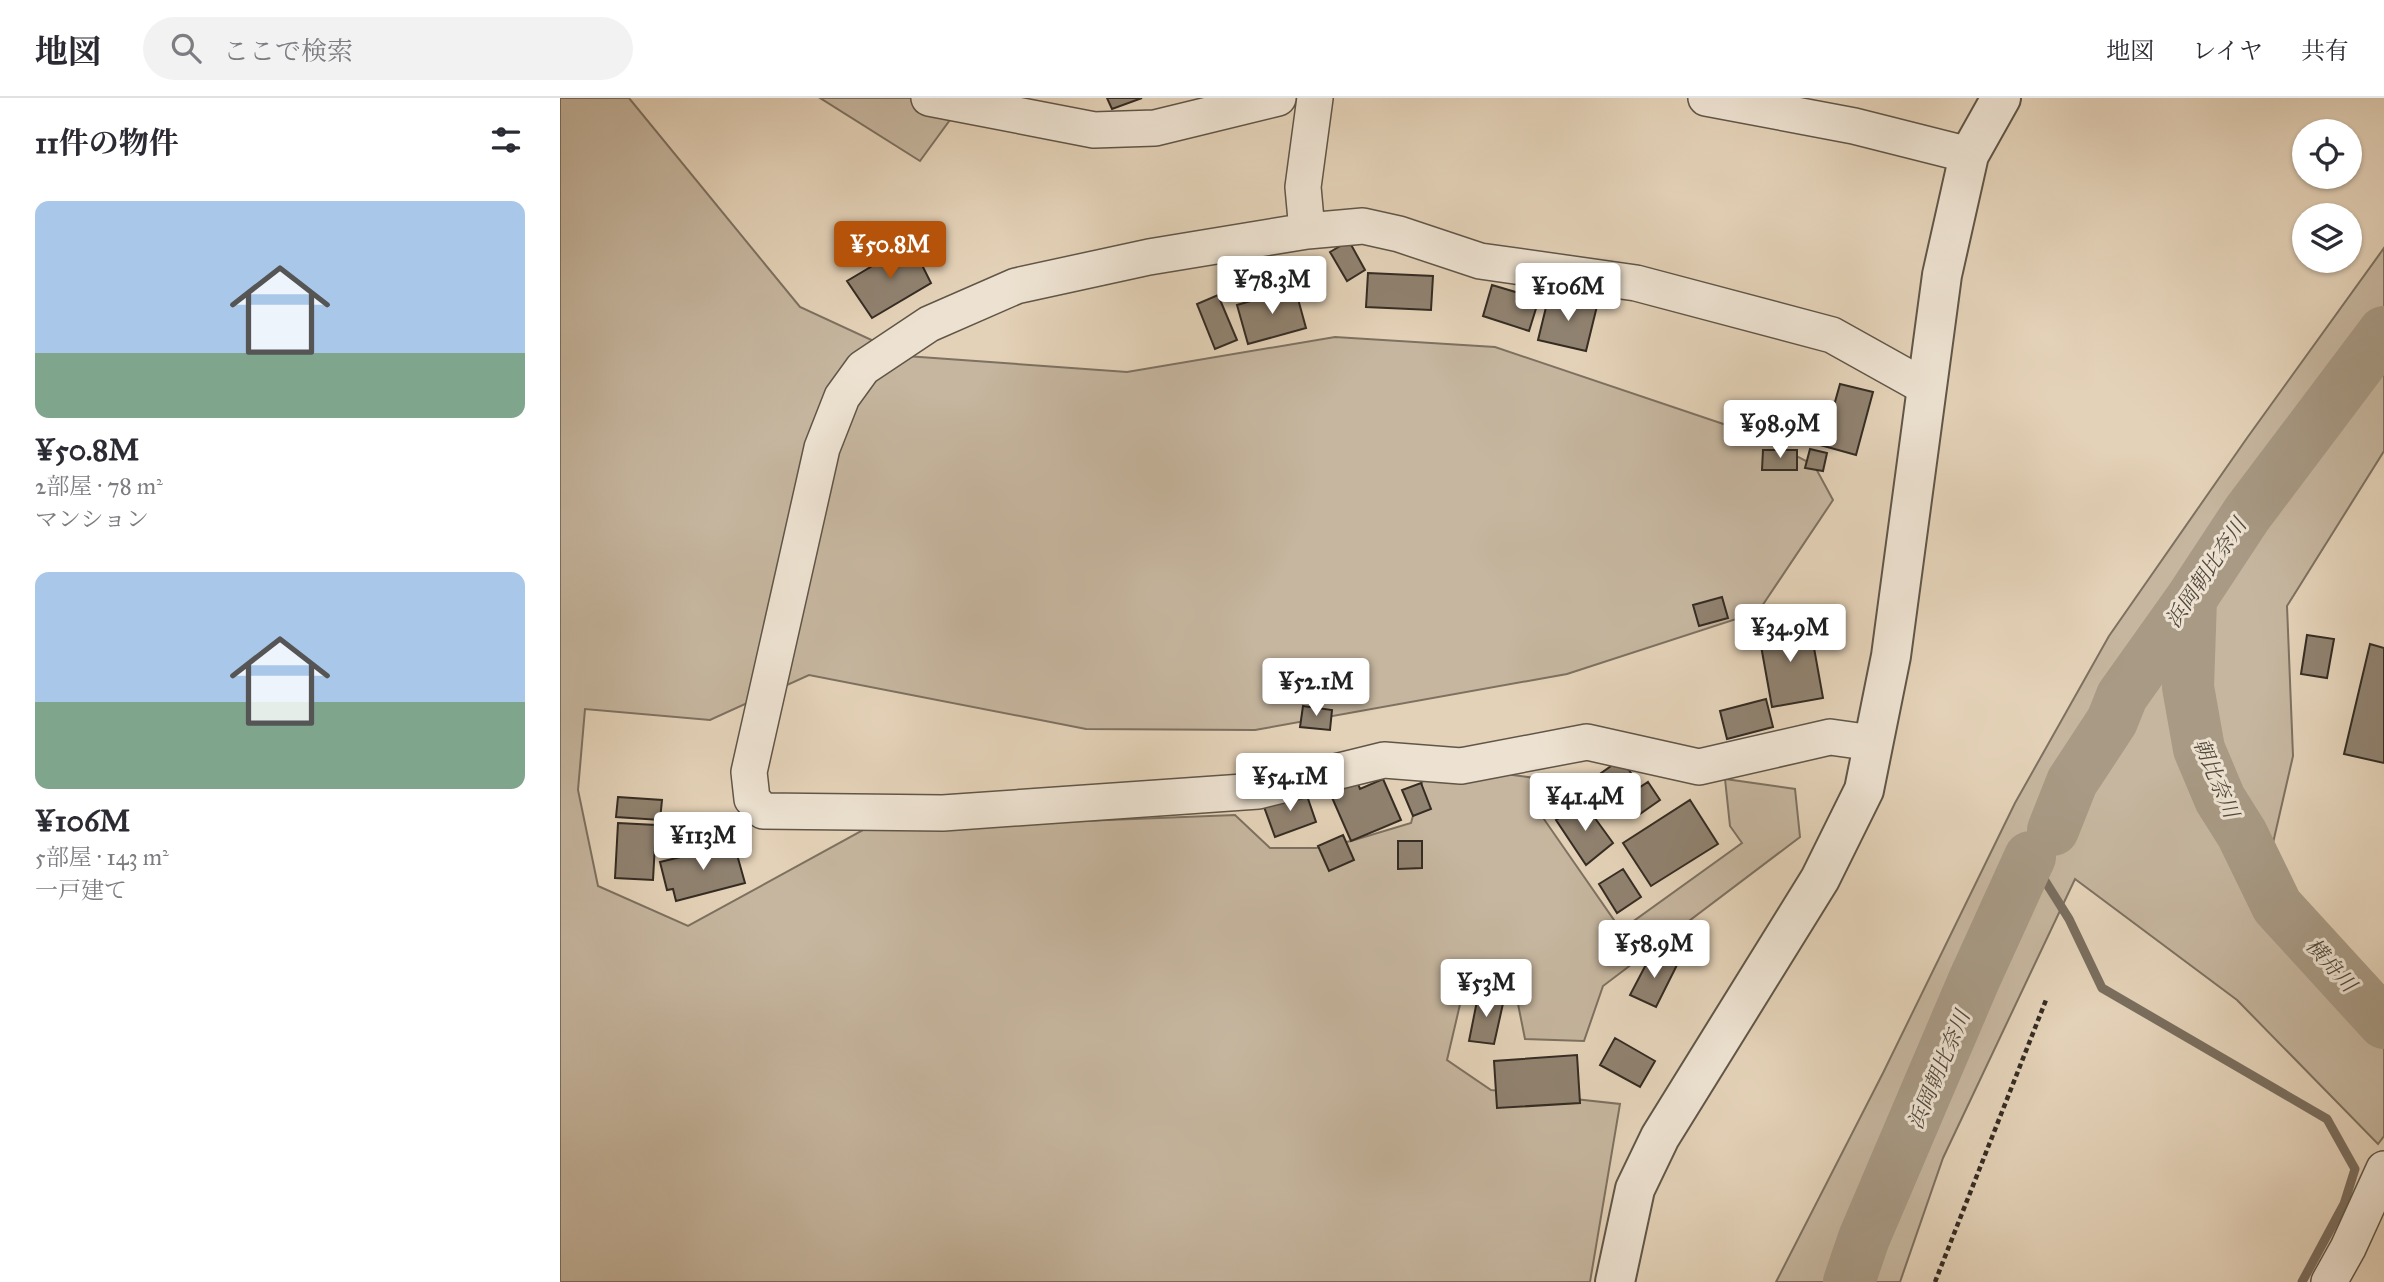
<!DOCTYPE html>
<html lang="ja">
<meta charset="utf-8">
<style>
body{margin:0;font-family:"IM FELL Great Primer","Noto Serif JP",serif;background:#f2f2f3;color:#2b2b33;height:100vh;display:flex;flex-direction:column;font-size:26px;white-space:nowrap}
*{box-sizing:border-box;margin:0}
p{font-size:23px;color:#7c7c81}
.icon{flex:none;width:38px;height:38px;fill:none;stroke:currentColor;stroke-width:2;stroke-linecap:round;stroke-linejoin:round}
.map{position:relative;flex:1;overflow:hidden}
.side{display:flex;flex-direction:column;background:#fff;width:560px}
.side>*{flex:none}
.buttons{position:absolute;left:1732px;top:21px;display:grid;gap:14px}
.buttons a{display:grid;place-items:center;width:70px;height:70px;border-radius:50%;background:#fff;box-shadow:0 2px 5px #0004;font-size:35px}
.price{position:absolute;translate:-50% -60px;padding:0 16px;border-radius:7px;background:#fff;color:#222;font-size:23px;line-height:46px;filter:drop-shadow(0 2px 4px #0008)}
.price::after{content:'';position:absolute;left:50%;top:42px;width:21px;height:16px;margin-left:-10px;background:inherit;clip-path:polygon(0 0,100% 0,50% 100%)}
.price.active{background:#b45309;color:#fff}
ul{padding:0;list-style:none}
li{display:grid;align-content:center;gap:14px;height:371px;padding:0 35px}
li span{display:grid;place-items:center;height:217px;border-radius:14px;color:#555}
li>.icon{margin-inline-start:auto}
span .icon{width:126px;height:126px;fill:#fffc;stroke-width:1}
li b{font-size:30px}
h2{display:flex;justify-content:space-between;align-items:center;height:84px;padding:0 35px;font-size:30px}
header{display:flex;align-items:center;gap:42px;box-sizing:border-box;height:98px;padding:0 35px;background:#fff;border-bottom:2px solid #e1e1e2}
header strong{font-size:33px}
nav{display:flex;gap:38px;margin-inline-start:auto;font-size:24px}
.search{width:490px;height:63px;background:#f2f2f3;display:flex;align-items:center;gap:18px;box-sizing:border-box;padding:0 24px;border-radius:38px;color:#7c7c81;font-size:26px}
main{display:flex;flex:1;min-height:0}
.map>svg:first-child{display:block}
</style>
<header>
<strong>地図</strong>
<div class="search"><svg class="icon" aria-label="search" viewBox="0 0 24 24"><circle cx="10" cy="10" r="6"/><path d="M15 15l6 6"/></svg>ここで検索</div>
<nav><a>地図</a><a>レイヤ</a><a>共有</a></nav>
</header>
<main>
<section class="side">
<h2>11件の物件<svg class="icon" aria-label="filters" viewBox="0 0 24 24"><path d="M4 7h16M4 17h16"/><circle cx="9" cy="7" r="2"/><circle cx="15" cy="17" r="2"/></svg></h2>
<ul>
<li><span style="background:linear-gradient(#a9c7e8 70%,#7fa58c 0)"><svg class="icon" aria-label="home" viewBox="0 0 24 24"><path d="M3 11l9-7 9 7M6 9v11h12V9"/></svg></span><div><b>¥50.8M</b><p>2部屋 · 78 m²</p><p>マンション</p></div></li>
<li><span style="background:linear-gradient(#a9c7e8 60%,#7fa58c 0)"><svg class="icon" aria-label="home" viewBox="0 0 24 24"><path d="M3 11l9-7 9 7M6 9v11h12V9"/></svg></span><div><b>¥106M</b><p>5部屋 · 143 m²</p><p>一戸建て</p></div></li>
</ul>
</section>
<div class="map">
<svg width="1824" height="1184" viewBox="0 0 1824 1184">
<rect width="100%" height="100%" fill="#e4d2b8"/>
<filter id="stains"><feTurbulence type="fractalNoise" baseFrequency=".00286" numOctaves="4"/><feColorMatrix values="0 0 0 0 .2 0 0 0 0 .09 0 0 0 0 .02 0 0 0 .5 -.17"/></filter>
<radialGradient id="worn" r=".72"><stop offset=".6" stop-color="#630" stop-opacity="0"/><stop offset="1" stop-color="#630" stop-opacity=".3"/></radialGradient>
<path fill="#c6b69f" stroke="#7d7161" stroke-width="2" d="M0,0H69L240,209L346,258L567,274L775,239L935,249L1193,336L1254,367L1273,402L1198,514L1007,576L695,632L526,631L249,577L150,622L25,611L18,692L38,788L128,828L323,721L497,724L675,717L710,750H756L791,743L851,725L864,678L945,676L975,680L979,714L1061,832L1182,745L1170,728L1165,681L1235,691L1240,739L1043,888L1024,943L965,941L956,896L944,901L905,885L887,962L931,992L1060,1006L1030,1184H0Z
M260,0H406L360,63Z
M1824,150V353L1727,508L1733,658L1707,771L1824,932V1038L1818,1046L1677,902L1515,781L1383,1060L1340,1184H1216L1323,975L1455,705L1549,538L1687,340Z"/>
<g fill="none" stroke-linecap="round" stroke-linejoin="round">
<path stroke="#7a6e5e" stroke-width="9" d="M1493,732L1470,759L1509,821L1542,890L1767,1021L1795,1071L1784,1106L1742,1184"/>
<path stroke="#a89a85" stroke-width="52" d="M1631,501L1628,589L1639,651L1660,701L1682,736L1717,808L1824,925
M1493,732L1512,684L1552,623L1562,598L1631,501L1687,416L1824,234
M1289,1184L1304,1140L1414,882L1470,759"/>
</g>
<path fill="#908270" stroke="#342c23" stroke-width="2" d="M547,0H582L552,11Z
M789,143L805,172L787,183L770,154Z
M351,145L371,185L312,220L287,183Z
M808,175L873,178L871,212L806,209Z
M932,187L979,201L969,233L923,218Z
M735,190L746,230L688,246L677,207Z
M658,197L677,242L655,251L637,206Z
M989,197L1037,208L1026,253L978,242Z
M1280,286L1313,294L1296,357L1253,345L1263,308L1273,311Z
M1250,351L1267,355L1263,373L1245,370Z
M1203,352H1237V372H1202Z
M1162,499L1168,520L1139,528L1133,507Z
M1249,522L1263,600L1212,609L1198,531Z
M1747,537L1774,541L1767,580L1741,576Z
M1810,546L1824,550V665L1784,656Z
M1206,601L1213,629L1167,641L1160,613Z
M743,608L772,612L770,632L740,629Z
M1061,661L1076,682L1053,699L1037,678Z
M823,681L841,722L791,743L770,695L797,683L800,691Z
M1088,684L1100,702L1077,718L1065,699Z
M861,685L871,711L853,718L842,692Z
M745,692L756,724L715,739L703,706Z
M58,699L102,702L100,722L56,719Z
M1130,702L1158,746L1091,788L1063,745Z
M1024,705L1053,745L1026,767L996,722Z
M58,725L96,727L93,782L55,780Z
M783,737L794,762L769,773L758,748Z
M838,743H862V770L838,771Z
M174,746L185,785L116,803L113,791L107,792L100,764Z
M1063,771L1081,799L1057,815L1039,786Z
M1092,855L1117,867L1096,909L1070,897Z
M919,893L944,901L934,946L909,943Z
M1055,940L1095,963L1080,989L1040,967Z
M1017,957L1020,1005L937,1010L934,963Z"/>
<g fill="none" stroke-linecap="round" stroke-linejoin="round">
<defs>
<path id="minor" d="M369,0L534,32L595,30L718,0
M1146,0L1294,28L1409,57
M747,133L743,89L755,0
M1313,645L1270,639L1139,669L1027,644L901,668L824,662L698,693L383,715L203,713L192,701L189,674L262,350L282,299L303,270L369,226L456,188L589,159L747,133L803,128L839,136L920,163L1076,185L1272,237L1367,290
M1769,1184L1788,1150L1824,1071"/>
<path id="tertiary" d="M1055,1184L1075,1091L1100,1039L1260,781L1304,692L1331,558L1382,177L1409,57L1441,0"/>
</defs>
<use href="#minor" stroke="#605648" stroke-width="38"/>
<use href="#tertiary" stroke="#605648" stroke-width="42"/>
<path stroke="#342c23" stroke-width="4.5" stroke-dasharray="5 3.5" stroke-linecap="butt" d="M1375,1184L1486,902"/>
<use href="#minor" stroke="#ede2d1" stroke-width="35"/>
<use href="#tertiary" stroke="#ede2d1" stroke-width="38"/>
</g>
<g text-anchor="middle" stroke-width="6" stroke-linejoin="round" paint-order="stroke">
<g font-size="21" font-style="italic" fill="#51483c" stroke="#ede2d1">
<text transform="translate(1646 475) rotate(-56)" y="7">浜岡朝比奈川</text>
<text transform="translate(1656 680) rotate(67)" y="7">朝比奈川</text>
<text transform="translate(1771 867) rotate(48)" y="7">横舟川</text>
<text transform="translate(1379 972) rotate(-67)" y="7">浜岡朝比奈川</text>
</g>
</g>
<rect width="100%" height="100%" filter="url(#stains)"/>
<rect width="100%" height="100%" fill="url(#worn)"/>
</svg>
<div class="buttons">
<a><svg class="icon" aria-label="locate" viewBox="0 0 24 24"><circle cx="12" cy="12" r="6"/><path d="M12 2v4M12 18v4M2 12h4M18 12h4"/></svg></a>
<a><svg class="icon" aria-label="layers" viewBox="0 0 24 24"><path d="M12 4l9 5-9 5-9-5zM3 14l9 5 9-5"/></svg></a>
</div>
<b class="price active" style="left:330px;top:183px">¥50.8M</b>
<b class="price" style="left:712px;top:218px">¥78.3M</b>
<b class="price" style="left:1008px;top:225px">¥106M</b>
<b class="price" style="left:1220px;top:362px">¥98.9M</b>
<b class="price" style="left:1230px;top:566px">¥34.9M</b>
<b class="price" style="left:756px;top:620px">¥52.1M</b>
<b class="price" style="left:730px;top:715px">¥54.1M</b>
<b class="price" style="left:1025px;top:735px">¥41.4M</b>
<b class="price" style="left:143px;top:774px">¥113M</b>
<b class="price" style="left:1094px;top:882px">¥58.9M</b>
<b class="price" style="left:926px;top:921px">¥53M</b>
</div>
</main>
